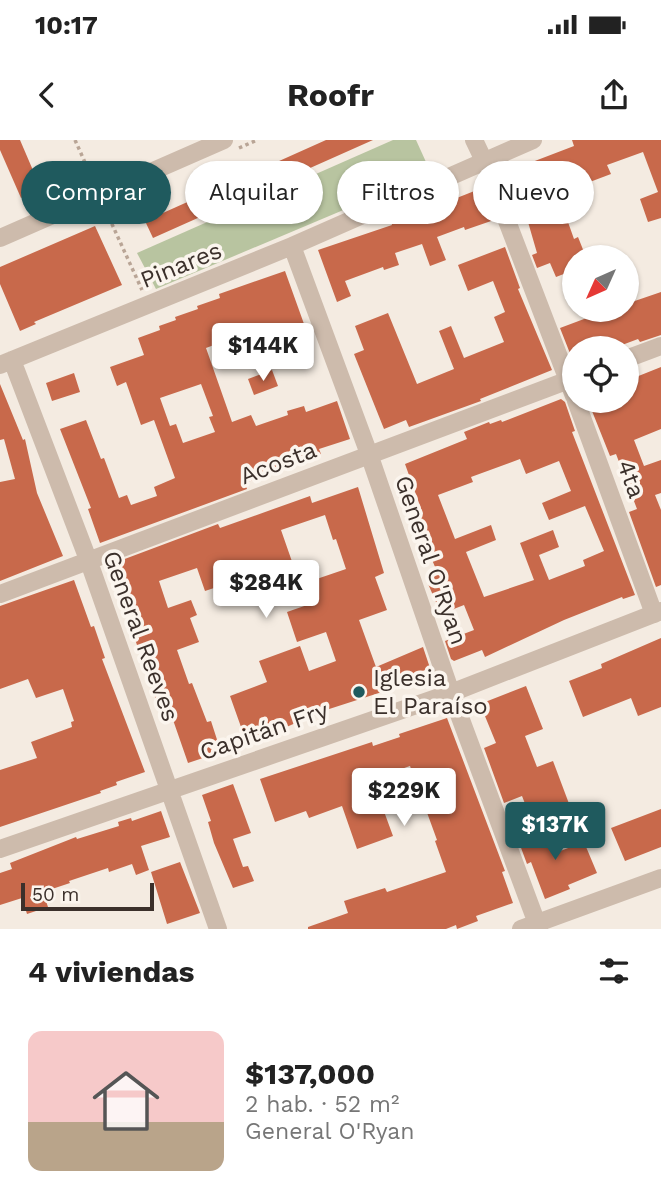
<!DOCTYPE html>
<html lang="es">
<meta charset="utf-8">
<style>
body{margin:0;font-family:"Work Sans",sans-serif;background:#f6f6f6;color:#222;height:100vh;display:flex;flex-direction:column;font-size:26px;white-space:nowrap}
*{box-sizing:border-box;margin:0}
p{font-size:23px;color:#767676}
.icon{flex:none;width:38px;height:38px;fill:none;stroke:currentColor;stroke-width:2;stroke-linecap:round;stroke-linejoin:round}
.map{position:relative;height:789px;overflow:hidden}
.drawer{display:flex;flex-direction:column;background:#fff;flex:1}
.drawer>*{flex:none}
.guide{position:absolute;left:21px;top:21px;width:620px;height:63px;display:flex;gap:14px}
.needle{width:46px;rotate:225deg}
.tools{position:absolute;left:562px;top:105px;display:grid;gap:14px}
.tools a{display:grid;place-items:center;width:77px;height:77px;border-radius:50%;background:#fff;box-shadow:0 2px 5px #0004;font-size:35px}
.scale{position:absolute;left:21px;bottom:18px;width:133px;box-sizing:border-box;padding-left:7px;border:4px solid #3b302b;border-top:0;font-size:19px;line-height:24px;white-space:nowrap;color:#3b302b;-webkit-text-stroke:5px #fbf5ee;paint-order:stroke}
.price{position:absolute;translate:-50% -60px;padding:0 16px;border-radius:7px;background:#fff;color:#222;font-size:23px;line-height:46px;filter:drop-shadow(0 2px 4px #0008)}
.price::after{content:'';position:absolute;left:50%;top:42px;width:21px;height:16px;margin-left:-10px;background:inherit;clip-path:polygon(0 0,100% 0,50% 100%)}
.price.current{background:#1f5a5e;color:#fff}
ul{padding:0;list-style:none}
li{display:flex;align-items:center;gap:21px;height:175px;padding:0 28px}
li span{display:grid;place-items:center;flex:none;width:196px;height:140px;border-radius:14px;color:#555}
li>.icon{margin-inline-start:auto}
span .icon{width:84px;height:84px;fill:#fffc;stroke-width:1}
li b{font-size:30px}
h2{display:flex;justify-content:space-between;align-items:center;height:84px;padding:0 28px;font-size:30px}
.tag{padding:0 24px;border-radius:32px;background:#fff;box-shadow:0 2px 5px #0004;font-size:24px;line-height:63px}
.tag.current{background:#1f5a5e;color:#fff}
.status{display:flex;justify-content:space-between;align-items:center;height:49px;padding:0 35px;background:#fff;direction:ltr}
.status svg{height:19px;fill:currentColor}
header{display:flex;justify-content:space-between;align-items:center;height:91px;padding:0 28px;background:#fff;font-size:32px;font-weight:700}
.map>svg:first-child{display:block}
</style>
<div class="status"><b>10:17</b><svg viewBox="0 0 49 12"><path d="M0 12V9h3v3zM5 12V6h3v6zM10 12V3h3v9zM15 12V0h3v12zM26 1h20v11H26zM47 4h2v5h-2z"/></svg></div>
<header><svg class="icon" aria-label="back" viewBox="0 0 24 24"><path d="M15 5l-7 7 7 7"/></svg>Roofr<svg class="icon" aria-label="share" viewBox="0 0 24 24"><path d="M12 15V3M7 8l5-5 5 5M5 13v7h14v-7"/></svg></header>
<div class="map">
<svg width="661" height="789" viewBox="0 0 661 789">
<rect width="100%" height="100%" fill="#f4ebe1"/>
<path fill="#b8c4a0" d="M393,0H416L431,33L156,149L137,113Z"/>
<path fill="#c8694b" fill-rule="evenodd" d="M0,0H20L41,49L21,58L0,10Z
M326,0H373L153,98L145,81Z
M572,0H661V78L648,82L640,59L658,52L643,12L607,25L611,34L558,54L574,99L578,97L586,117H574V130L556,137L550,123L537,128L532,115L537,113L528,82L506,32L574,6Z
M482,48L494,80L465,90L464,87L437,97L446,120L430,126L422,104L395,113L399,125L384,130L383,127L345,141L351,156L337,162L318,110L392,85L391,81L434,68V67Z
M95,86L122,145L34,182L36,184L20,191L0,144V127Z
M505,107L520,148L518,149L552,230L480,259L481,261L409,287L406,280L384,289L354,214L364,210L355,186L388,173L417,244L454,229L439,191L451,186L464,218L504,202L494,177L505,172L493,141L468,151L458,125Z
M285,131L313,209L271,223L264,203L259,205L253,186L220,197L222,202L206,208L232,282L251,275L256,286L288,275L287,271L304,266L306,272L337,261L350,299L319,309L321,314L257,333L259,338L245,343L247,349L100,403L88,369L91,368L60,289L86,280L101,319L104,318L119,358L127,355L131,365L157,356L154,347L175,338L154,280L141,285L126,242L117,246L110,227L144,215L138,198L160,190L159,186L176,180L175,177L198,169L197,166L220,158L219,154ZM201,244L213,276L209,277L215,292L183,303L176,284L170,286L160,258Z
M661,152V195L640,202L638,199L614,208H574L573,221L560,188L592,176L590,170H626V164Z
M661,227V289L634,300L644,326L661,320V353L655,355L661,370V445L656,447L629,372L637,369L616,314L610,316L588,261H626V241Z
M272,230L278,246L254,255L248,239Z
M74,233L80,252L52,261L46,243Z
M0,244L23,300L25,299L37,353L63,416L0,441V342L15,339L4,299L0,300Z
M561,259L565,262L575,291L572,292L635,455L623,459L622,457L564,480L485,517L482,510L454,521L451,519L445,501L474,490L464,465L441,474L426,439L438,434L414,377L423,374L405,324L467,299L464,292L489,282L490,284L501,280L502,282ZM520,319L526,334L559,321L571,351L542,363L549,380L585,366L604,411L583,420L585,426L549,440L539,415L559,407L553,390L520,403L534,440L484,457L466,412L496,400L491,385L455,399L438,355L473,342L471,337Z
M358,347L384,433L375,437L387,470L359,480L376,527L423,507L430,528L383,547L385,551L323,571L266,596L265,594L246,601L230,556L267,542L259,521L300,506L309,531L336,521L326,492L297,502L287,472L310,464L302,444L346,429L336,399L333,400L325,375L281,390L296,433L277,440L276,437L248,447L250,452L237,457L232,442L205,451L197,428L159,441L168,468L191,460L197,475L190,478L199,502L177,510L189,544L192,543L207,582L211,581L221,612L188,623L172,577L163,580L129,482L134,480L114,423L218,384L220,388L310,356L312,363Z
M74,440L91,487L94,486L105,518L102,519L145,632L116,642L117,645L100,651L101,653L0,687V630L37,618L31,602L72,587L71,582L74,581L63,549L36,558L28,539L0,549V466Z
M661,498V567L638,576L631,558L583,577L569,541L602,528L601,524Z
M526,546L543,589L525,596L537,627L553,621L571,669L533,684L522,656L504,663L484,608L496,603L480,564Z
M447,578L505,731L502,732L513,763L476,776L478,781L457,789L456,785L446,789H308V787L348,773L344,761L385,748L387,752L446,732L435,701L437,700L410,626L384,635L389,651L378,655L393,696L357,709L342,666L309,678L306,671L275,682L260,639L372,602L373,606L400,597L399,594Z
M233,644L251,693L233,699L243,727L248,726L254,741L233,748L214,703L208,682L211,681L202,655Z
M661,669V707L625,721L611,688Z
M161,671L170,697L141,706L149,730L136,735L132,724L109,732L108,728L69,741L70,743L43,752L48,767L27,774L22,758L0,765V733L12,729L10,723L76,697L77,699L119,686L118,682L131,678L132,681Z
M545,686L555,713L584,702L597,733L568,745L570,749L545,759L531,722L527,724L517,697Z
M180,722L200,773L167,784L151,732Z"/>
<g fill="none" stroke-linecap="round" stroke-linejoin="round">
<path stroke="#b9a596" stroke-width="3.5" stroke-dasharray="3.5 3.5" stroke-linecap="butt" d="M75,0L92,38
M239,8L257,0
M106,71L142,150"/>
<path stroke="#cdbbac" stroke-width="18" d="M474,0L484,21L574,256
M0,98L224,0
M292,106L369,314L451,553L539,789
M626,219L661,206
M12,220L89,422L218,789
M0,225L292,106L533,0
M576,261L654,474
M0,454L574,238
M0,709L451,553L661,471
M521,789L661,738"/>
</g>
<circle fill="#1f5a5e" stroke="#fbf5ee" stroke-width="2.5" cx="359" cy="552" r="7"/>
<g text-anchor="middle" stroke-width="7" stroke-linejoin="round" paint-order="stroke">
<g font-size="24" fill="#3b302b" stroke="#fbf5ee">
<text transform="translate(181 125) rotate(-22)" y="8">Pinares</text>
<text transform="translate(278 323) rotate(-21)" y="8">Acosta</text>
<text transform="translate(631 339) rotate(70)" y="8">4ta</text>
<text transform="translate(431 420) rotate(71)" y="8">General O'Ryan</text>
<text transform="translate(141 496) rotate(70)" y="8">General Reeves</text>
<text transform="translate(264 591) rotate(-19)" y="8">Capitán Fry</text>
</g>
<g font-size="24" fill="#3b302b" stroke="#fbf5ee" text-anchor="start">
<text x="373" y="546">Iglesia<tspan x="373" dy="28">El Paraíso</tspan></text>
</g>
</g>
</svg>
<div class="tools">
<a><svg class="needle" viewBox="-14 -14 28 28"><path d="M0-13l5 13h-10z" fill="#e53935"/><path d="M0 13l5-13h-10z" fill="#767676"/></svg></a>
<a><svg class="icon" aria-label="locate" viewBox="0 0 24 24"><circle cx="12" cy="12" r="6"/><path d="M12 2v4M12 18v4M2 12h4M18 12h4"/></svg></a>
</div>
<div class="scale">50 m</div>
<b class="price" style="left:263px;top:243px">$144K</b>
<b class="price" style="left:266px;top:480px">$284K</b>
<b class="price" style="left:404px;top:688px">$229K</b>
<b class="price current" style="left:555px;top:722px">$137K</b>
<div class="guide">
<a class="tag current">Comprar</a>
<a class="tag">Alquilar</a>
<a class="tag">Filtros</a>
<a class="tag">Nuevo</a>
</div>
</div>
<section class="drawer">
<h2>4 viviendas<svg class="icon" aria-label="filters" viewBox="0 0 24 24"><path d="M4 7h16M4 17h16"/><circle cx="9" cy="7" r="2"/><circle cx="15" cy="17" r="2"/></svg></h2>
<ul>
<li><span style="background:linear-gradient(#f6c9c9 65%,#b9a48a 0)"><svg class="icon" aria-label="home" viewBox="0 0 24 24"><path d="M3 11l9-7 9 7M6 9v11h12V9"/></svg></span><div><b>$137,000</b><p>2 hab. · 52 m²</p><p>General O'Ryan</p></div></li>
</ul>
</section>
